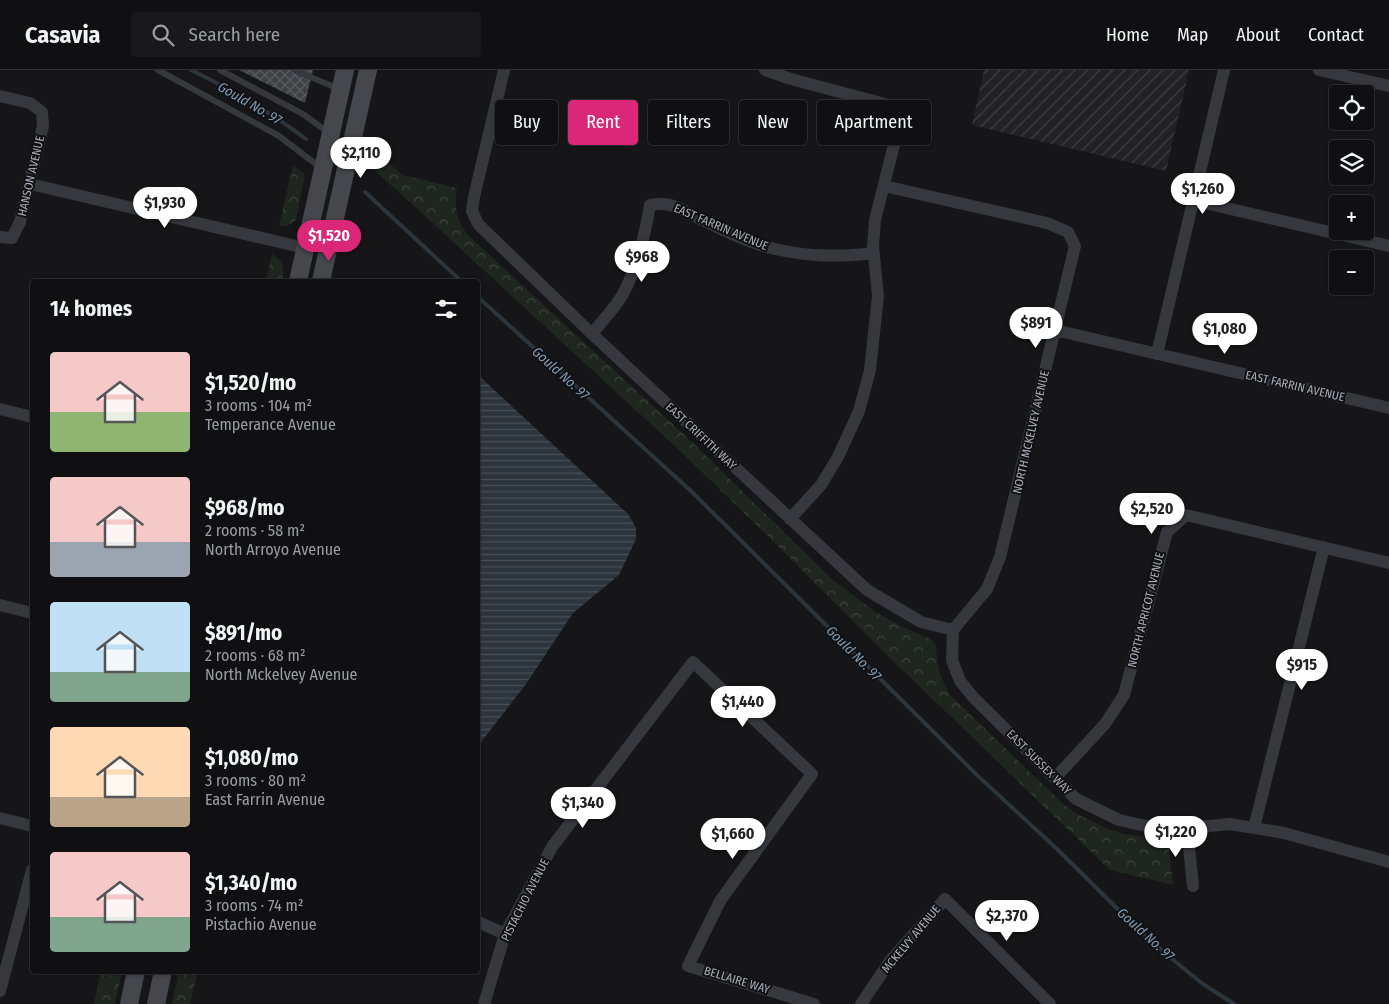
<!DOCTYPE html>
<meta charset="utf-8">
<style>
body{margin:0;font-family:"Fira Sans Condensed",sans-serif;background:#19191b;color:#f1f3f6;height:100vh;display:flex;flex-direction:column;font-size:19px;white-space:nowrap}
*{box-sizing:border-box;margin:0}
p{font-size:16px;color:#9c9d9f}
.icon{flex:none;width:28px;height:28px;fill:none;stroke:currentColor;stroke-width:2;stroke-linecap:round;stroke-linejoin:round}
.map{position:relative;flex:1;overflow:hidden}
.panel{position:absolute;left:30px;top:209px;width:450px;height:695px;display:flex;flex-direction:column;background:#101012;border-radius:5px;box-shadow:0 1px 4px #0004,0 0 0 1px #303032}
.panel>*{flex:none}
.hud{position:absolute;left:495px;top:30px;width:475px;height:45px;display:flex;gap:10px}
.buttons{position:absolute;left:1329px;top:15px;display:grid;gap:10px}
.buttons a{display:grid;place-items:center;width:45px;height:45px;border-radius:5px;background:#101012;box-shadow:0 1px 4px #0004,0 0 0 1px #303032;font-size:25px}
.price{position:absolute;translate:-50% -42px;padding:0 11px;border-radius:18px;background:#fff;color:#222;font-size:16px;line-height:32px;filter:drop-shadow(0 1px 2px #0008)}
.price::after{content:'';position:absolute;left:50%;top:30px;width:15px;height:11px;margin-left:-8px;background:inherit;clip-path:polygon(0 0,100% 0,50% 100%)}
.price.selected{background:#db2777;color:#fff}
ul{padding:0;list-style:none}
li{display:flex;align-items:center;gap:15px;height:125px;padding:0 20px}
li span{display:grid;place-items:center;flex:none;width:140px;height:100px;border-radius:5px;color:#555}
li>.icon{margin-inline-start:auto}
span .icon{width:60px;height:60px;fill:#fffc;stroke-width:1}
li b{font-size:21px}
h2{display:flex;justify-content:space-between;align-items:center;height:60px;padding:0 20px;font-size:21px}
.tag{padding:0 18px;border-radius:5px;background:#101012;box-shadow:0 1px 4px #0004,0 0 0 1px #303032;font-size:18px;line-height:45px}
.tag.selected{background:#db2777;color:#fff}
header{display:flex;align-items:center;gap:30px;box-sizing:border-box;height:70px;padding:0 25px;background:#101012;border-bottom:1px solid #303032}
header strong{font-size:24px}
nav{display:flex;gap:28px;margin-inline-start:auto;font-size:18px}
.search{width:350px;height:45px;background:#19191b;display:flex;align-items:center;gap:12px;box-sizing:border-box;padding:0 18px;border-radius:5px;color:#9c9d9f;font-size:19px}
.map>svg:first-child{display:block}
</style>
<header>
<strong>Casavia</strong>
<div class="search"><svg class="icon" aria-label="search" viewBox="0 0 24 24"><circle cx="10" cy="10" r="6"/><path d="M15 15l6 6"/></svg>Search here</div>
<nav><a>Home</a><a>Map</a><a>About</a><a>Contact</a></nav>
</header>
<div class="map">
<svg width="1389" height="934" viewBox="0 0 1389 934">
<defs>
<pattern id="industrial-furrows" width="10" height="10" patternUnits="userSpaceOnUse" patternTransform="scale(1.25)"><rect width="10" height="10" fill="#222225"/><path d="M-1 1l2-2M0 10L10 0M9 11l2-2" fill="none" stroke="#3f3f43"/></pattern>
<pattern id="forest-crowns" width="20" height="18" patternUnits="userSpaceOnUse" patternTransform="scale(1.25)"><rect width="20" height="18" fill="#1e261f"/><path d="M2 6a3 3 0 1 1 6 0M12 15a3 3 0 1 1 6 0" fill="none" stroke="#3c433d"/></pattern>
<pattern id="water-rules" width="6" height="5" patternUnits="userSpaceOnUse" patternTransform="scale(1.25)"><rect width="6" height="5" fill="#2c353c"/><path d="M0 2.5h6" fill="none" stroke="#485056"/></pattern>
<pattern id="building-cross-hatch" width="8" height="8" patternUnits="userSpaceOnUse" patternTransform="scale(1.25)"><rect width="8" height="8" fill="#404145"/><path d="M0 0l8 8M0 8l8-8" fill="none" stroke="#595a5e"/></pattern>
</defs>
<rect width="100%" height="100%" fill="#161618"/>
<path fill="url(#industrial-furrows)" d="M984,0H1189L1166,101L972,55Z"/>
<path fill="url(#forest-crowns)" d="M370,78L403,105L457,118C454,137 456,150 468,165L693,373L834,511L877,543L909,560L931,569L936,576L937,591L940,605L950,625L1063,734L1077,744L1108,759L1125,764L1160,769L1169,778L1173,815L1110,800L888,586L769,467L678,379L401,124L367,94Z
M293,96L305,104L296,150L287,156L279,155Z
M272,184C284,192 285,198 282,211H266Z
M101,901H122L115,934H94Z
M179,901H198L190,934H172Z"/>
<path fill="url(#water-rules)" d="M478,305L628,444L636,458V469L619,505L573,543L526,614L478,676Z"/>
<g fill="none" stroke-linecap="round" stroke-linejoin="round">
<path stroke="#2c353c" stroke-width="4" d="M191,0C232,20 270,42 306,69
M365,122L461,211
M478,227L691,421L978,706L1057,779L1141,862L1166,884L1203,914L1234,934"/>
</g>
<path fill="url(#building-cross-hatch)" d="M239,0H313L305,33Z"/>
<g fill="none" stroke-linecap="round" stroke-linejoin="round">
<path stroke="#37383d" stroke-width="6" d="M158,0L279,66L321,98
M220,0L303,44L329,63
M294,0L339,19"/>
<path stroke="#37383d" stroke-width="12" d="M504,0L474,127L472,141L478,154L592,264L867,520L921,552L953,560
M765,0L791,9L885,34L893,42L898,59L875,150L873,176L878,226L870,300L859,341L838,387L821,415L790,449
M1319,0L1389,16
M0,26L30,33L42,42L43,56L20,152L12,168L0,167
M30,114L305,178
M884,116L1047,153L1068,162L1075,176L1000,487L987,519L953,560
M1192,130L1389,176
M1055,260L1389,338
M592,264C602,251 615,238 623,224C638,196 645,165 650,135C671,129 688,144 707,152C728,163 752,174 775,179C810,187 838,187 874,183
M1157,284L1224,0
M0,339L32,347
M0,535L32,543
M953,560L952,590L960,611L974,628L1076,729L1119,750L1146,756L1187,758L1230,754L1284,763L1389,792
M1055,708L1105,654L1124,625L1167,462L1186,445L1389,493
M0,748L32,756
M1187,758L1193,816
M1254,758L1324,477
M478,852L505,864
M0,921L32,800
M484,934L505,864L552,777L693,592L812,704L720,831L688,896L814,934
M861,934L890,891L945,829L1050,934"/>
<path stroke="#45474d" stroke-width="18" d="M298,211L345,0
M321,211L368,0
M129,934L136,901
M156,934L163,901"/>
</g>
<g text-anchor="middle" stroke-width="4" stroke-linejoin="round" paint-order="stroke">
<g font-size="12" fill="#a8adb8" stroke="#111113">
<text transform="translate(31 106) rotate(-77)" y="4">HANSON AVENUE</text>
<text transform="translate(721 157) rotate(23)" y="4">EAST FARRIN AVENUE</text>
<text transform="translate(1295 316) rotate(13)" y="4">EAST FARRIN AVENUE</text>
<text transform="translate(1031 362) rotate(-77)" y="4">NORTH MCKELVEY AVENUE</text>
<text transform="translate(701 366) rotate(43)" y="4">EAST CRIFFITH WAY</text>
<text transform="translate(1146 540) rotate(-76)" y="4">NORTH APRICOT AVENUE</text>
<text transform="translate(1039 692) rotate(45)" y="4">EAST SUSSEX WAY</text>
<text transform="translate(525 830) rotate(-63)" y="4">PISTACHIO AVENUE</text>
<text transform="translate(911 869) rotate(-50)" y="4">MCKELVY AVENUE</text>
<text transform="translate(737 910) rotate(17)" y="4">BELLAIRE WAY</text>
</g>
<g font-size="14" font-style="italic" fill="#7f9bb3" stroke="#111113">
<text transform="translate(250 33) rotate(30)" y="5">Gould No. 97</text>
<text transform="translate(561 303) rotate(42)" y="5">Gould No. 97</text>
<text transform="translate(854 583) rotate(45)" y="5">Gould No. 97</text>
<text transform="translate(1146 864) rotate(42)" y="5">Gould No. 97</text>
</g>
</g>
</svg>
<div class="buttons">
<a><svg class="icon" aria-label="locate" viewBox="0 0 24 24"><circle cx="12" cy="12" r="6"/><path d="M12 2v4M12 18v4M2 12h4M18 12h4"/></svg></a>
<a><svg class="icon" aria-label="layers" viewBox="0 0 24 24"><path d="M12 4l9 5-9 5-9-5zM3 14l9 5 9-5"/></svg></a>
<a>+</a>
<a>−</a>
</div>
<b class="price" style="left:361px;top:109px">$2,110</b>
<b class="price" style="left:1203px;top:145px">$1,260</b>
<b class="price" style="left:165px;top:159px">$1,930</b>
<b class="price selected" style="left:329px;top:192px">$1,520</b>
<b class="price" style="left:642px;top:213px">$968</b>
<b class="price" style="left:1036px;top:279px">$891</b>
<b class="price" style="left:1225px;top:285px">$1,080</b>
<b class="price" style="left:1152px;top:465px">$2,520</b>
<b class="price" style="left:1302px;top:621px">$915</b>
<b class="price" style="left:743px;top:658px">$1,440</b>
<b class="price" style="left:583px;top:759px">$1,340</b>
<b class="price" style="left:1176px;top:788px">$1,220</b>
<b class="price" style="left:733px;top:790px">$1,660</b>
<b class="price" style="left:1007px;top:872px">$2,370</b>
<div class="hud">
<a class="tag">Buy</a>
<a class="tag selected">Rent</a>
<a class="tag">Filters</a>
<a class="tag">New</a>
<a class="tag">Apartment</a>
</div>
<section class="panel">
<h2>14 homes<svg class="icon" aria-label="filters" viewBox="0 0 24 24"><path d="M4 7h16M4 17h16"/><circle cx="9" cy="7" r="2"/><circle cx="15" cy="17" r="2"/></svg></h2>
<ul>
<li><span style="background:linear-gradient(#f6c9c9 60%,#8fb573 0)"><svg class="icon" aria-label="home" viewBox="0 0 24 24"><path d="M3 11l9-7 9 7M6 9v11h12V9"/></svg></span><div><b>$1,520/mo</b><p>3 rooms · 104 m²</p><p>Temperance Avenue</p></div></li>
<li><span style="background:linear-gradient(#f6c9c9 65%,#9aa5b1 0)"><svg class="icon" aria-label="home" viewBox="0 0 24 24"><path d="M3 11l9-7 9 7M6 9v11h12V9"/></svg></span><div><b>$968/mo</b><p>2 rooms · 58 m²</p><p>North Arroyo Avenue</p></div></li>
<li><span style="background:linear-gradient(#bfe0f5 70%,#7fa58c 0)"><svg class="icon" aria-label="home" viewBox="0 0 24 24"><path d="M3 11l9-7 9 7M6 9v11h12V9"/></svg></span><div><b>$891/mo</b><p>2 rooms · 68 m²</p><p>North Mckelvey Avenue</p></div></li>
<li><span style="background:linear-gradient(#ffd9b3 70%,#b9a48a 0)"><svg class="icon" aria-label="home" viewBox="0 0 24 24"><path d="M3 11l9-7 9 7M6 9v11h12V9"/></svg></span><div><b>$1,080/mo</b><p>3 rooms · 80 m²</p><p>East Farrin Avenue</p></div></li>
<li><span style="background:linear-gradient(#f6c9c9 65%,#7fa58c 0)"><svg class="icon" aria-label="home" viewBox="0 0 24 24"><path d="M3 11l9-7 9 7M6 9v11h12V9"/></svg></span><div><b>$1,340/mo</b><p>3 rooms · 74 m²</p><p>Pistachio Avenue</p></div></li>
</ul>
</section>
</div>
